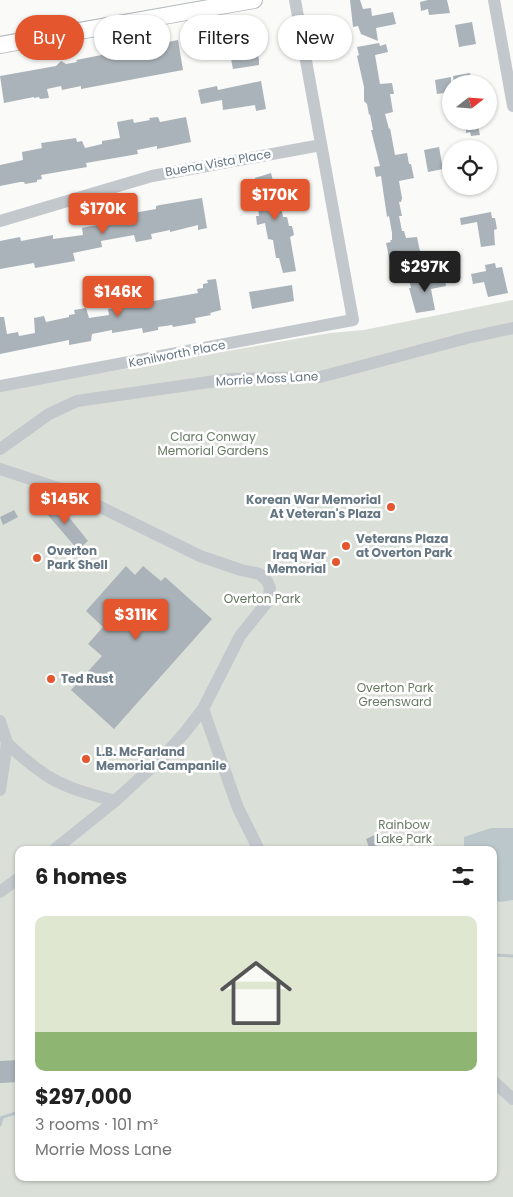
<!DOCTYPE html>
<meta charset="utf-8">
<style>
body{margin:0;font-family:Poppins,sans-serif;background:#f6f6f6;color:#222;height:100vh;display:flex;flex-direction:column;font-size:19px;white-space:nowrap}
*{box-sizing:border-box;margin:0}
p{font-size:16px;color:#767676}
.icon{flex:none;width:28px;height:28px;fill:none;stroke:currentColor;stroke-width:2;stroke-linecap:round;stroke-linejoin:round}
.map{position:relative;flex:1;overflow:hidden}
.sheet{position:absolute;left:15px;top:846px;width:482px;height:335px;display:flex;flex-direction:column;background:#fff;border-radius:10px;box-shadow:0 1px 4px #0004}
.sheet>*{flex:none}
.banner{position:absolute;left:15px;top:15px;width:484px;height:45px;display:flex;gap:10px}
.needle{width:32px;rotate:73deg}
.buttons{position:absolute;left:442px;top:75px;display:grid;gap:10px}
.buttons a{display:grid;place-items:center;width:55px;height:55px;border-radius:50%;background:#fff;box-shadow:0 1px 4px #0004;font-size:25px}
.price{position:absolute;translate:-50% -42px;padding:0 11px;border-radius:5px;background:#e4572e;color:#fff;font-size:16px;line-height:32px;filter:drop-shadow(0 1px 2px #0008)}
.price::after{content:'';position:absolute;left:50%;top:30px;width:15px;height:11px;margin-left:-8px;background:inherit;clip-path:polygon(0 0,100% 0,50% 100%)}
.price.current{background:#222;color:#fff}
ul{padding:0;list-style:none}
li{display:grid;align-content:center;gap:10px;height:265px;padding:0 20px}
li span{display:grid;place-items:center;height:155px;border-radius:10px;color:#555}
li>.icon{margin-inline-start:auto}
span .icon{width:90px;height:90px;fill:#fffc;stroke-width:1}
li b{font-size:21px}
h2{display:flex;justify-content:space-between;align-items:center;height:60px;padding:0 20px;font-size:21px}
.chip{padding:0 18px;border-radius:22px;background:#fff;box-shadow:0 1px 4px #0004;font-size:18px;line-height:45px}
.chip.current{background:#e4572e;color:#fff}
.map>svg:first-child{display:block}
</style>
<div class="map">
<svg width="513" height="1197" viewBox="0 0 513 1197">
<rect width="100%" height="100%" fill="#fafaf8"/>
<path fill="#dadfd7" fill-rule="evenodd" d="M513,300V1197H0V391L330,333L364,330ZM19,850H494V1178H19Z"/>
<path fill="#bbc7cb" d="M491,828H513V900L499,902L494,898V850H467L464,846V837Z"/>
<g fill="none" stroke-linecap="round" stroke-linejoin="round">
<path stroke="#bbc7cb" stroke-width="3" d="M494,955L513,956
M0,1118L19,1112
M0,1125L2,1118"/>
</g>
<path fill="#aab3b9" d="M350,0H360L363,9L371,8L372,16L393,12L396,24L376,28L378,41L361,34L358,26L353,27Z
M428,0H447L450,13L429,15L428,9L421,11L420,2Z
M472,22L476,44L459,47L455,25Z
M250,25L251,31H253L255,36L259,60V65L233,69L231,59L240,57L235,28Z
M178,40L183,70L81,89V86L62,90L61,86L47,89L49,98L40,99L39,97L34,98V97L4,103L0,76L56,66L61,61L66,64L77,62L76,60Z
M379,43L380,46L386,44L388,52L375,55L380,84L392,83L394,94H390L393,112L385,114L389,129L390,128L395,155L407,153L409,164H411L414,178L399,181L402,198L401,202H399L402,216H399L402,231H404L406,238L417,237L421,256L393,262H390L386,243L391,242L390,240H392V233L389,216L387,217L381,176L376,177L374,167L380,166L371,130H373L370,114L369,115L367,104L364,101V87L357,56L359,55L357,47Z
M470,73L472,84H454L453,76Z
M451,77V92L437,94L435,80Z
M261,81L266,109L256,111L255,105L223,110L222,100L201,104L198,90L217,86L218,90Z
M158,117L160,122L186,117L191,142L157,149V146L137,150L138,154L86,163L87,167L41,175L42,179L37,180V182L25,184L24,182H20L0,186V165L23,160L22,152L42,148L41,143L76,138L77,142L82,141L85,148L102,144V141L120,138L117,122L133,119L134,123L150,120L149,118Z
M462,121H477L480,135L471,136L470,132L466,133V129L464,130Z
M439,147L443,169L428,172L424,150Z
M271,173L275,189L280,188L282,199L280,200L283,217H287L289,226H292L294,235L290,237L296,271L283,273L279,258H276L273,240L268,239L265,223L257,225L256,216H259L255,178Z
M202,198L207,228L198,230V225L170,232V230L151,234L152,239L136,242L134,235L101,241L102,247L73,253L75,261L35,268L34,263L0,269V241L20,237L21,241L53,235V239L83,235L82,228L109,223L110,217L156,209V206L160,205Z
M491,212L492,218H495L497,229L494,230L495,245L481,247L477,222L461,225L460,218Z
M495,263L496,268L502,267L508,293L488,297L484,282L473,284L471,274L486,271L485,265Z
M444,275L446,286L431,289L435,310L416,313L409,288H411L410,283Z
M216,279L221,310L210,313L211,315L195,318L196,323L173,327L172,325L158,327V330L143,333L142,328L112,333V330L92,334L91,341L69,345V340L0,354V317H4L7,334L18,332L19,336L35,333L34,318L44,316L46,322L69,317V315L75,314L74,310L86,308L89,318L109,315L108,309L128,306L124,283L140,280L143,294H147L148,302L198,293L197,289L203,288V284L208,283L207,280Z
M292,285L294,301L252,309L249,292Z
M49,500L60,513L64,511L88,541L78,550L41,507Z
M14,510L18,517L3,525L0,517Z
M126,566L135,575L143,566L161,581L165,577L212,619L114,729L71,690L102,656L88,644L103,627L86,611Z
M377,834L383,850H370L366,839Z
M19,1060V1082L0,1083V1061Z"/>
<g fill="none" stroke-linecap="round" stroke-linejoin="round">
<defs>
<path id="major" d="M0,45L254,0"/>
</defs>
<use href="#major" stroke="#b5babe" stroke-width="18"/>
<path stroke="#c3c8cc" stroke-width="12" d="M494,0L513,106
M0,221L152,176L321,145
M0,386L353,320L295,0
M0,449L49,414L77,401L230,379L320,377L467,338L513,328
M0,469L61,489L82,498L200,556L241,570L260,574L267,581L270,588L268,601L240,636L203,709L186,731L164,756L115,801L54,850
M203,709L238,808L259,850
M0,721L7,743L0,790
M7,743C18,754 30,764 43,773C64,788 90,794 115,801
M0,892L19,878
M494,1082L513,1099"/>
<use href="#major" stroke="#fff" stroke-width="16"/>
</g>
<g fill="#e4572e" stroke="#fff" stroke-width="2">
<circle cx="391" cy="507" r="5"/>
<circle cx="346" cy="546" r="5"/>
<circle cx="37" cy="558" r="5"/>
<circle cx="336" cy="562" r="5"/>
<circle cx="51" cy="679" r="5"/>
<circle cx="86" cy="759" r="5"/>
</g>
<g text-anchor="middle" stroke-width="5" stroke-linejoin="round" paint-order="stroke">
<g font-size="12" fill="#657683" stroke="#fff">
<text transform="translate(218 163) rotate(-10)" y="4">Buena Vista Place</text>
<text transform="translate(177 354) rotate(-11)" y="4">Kenilworth Place</text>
<text transform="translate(267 379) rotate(-3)" y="4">Morrie Moss Lane</text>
</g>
<g font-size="12" fill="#687a64" stroke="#fff">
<text x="213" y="441">Clara Conway<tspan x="213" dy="14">Memorial Gardens</tspan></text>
<text x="262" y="603">Overton Park</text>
<text x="395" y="692">Overton Park<tspan x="395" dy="14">Greensward</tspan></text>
<text x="404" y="829">Rainbow<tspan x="404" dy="14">Lake Park</tspan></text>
</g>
<g font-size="12" font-weight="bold" fill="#657683" stroke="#fff" text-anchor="start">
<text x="381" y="504" text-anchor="end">Korean War Memorial<tspan x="381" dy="14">At Veteran's Plaza</tspan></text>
<text x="356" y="543">Veterans Plaza<tspan x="356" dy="14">at Overton Park</tspan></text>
<text x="47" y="555">Overton<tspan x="47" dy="14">Park Shell</tspan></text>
<text x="326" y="559" text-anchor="end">Iraq War<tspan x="326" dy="14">Memorial</tspan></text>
<text x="61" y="683">Ted Rust</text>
<text x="96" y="756">L.B. McFarland<tspan x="96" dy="14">Memorial Campanile</tspan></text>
</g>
</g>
</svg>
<div class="buttons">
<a><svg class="needle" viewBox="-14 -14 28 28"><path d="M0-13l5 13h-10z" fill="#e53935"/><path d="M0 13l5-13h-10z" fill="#767676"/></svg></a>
<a><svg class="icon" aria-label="locate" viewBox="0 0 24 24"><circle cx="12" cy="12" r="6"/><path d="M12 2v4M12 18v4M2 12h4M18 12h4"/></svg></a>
</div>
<b class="price" style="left:275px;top:221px">$170K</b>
<b class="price" style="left:103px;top:235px">$170K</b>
<b class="price current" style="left:425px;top:293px">$297K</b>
<b class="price" style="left:118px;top:318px">$146K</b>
<b class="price" style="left:65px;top:525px">$145K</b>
<b class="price" style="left:136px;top:641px">$311K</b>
<div class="banner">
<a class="chip current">Buy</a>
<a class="chip">Rent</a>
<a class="chip">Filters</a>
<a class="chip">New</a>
</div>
<section class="sheet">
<h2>6 homes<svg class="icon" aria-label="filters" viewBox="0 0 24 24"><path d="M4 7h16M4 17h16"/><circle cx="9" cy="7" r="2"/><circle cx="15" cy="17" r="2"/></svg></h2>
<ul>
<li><span style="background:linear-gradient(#dfe7d0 75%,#8fb573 0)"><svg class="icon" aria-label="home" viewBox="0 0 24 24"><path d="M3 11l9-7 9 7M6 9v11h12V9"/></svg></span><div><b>$297,000</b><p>3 rooms · 101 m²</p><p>Morrie Moss Lane</p></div></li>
</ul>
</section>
</div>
